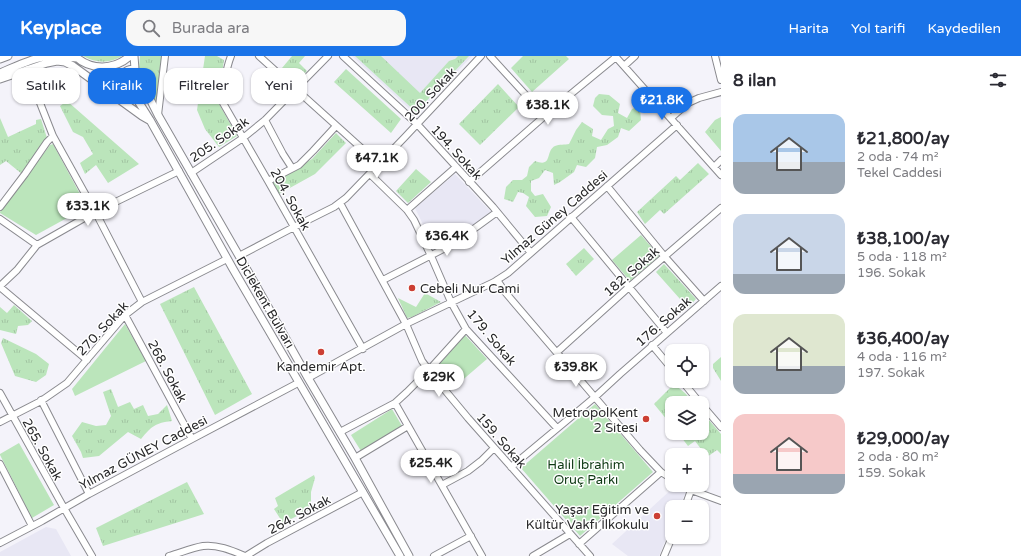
<!DOCTYPE html>
<html lang="tr">
<meta charset="utf-8">
<style>
body{margin:0;font-family:"Varela Round",sans-serif;background:#f7f7f7;color:#2b2b33;height:100vh;display:flex;flex-direction:column;font-size:15px;white-space:nowrap}
*{box-sizing:border-box;margin:0}
p{font-size:13px;color:#7c7c81}
.icon{flex:none;width:22px;height:22px;fill:none;stroke:currentColor;stroke-width:2;stroke-linecap:round;stroke-linejoin:round}
.map{position:relative;flex:1;overflow:hidden}
.side{display:flex;flex-direction:column;background:#fff;width:300px}
.side>*{flex:none}
.guide{position:absolute;left:12px;top:12px;width:380px;height:36px;display:flex;gap:8px}
.buttons{position:absolute;left:665px;top:288px;display:grid;gap:8px}
.buttons a{display:grid;place-items:center;width:44px;height:44px;border-radius:8px;background:#fff;box-shadow:0 1px 3px #0004;font-size:20px}
.price{position:absolute;translate:-50% -34px;padding:0 9px;border-radius:14px;background:#fff;color:#222;font-size:13px;line-height:26px;filter:drop-shadow(0 1px 2px #0008)}
.price::after{content:'';position:absolute;left:50%;top:24px;width:12px;height:9px;margin-left:-6px;background:inherit;clip-path:polygon(0 0,100% 0,50% 100%)}
.price.selected{background:#1a73e8;color:#fff}
ul{padding:0;list-style:none}
li{display:flex;align-items:center;gap:12px;height:100px;padding:0 12px}
li span{display:grid;place-items:center;flex:none;width:112px;height:80px;border-radius:12px;color:#555}
li>.icon{margin-inline-start:auto}
span .icon{width:48px;height:48px;fill:#fffc;stroke-width:1}
li b{font-size:17px}
h2{display:flex;justify-content:space-between;align-items:center;height:48px;padding:0 12px;font-size:17px}
.pill{padding:0 14px;border-radius:12px;background:#fff;box-shadow:0 1px 3px #0004;font-size:14px;line-height:36px}
.pill.selected{background:#1a73e8;color:#fff}
header{display:flex;align-items:center;gap:24px;box-sizing:border-box;height:56px;padding:0 20px;background:#1a73e8;color:#fff}
header strong{font-size:19px}
nav{display:flex;gap:22px;margin-inline-start:auto;font-size:14px}
.search{width:280px;height:36px;background:#f7f7f7;display:flex;align-items:center;gap:10px;box-sizing:border-box;padding:0 14px;border-radius:12px;color:#7c7c81;font-size:15px}
main{display:flex;flex:1;min-height:0}
.map>svg:first-child{display:block}
</style>
<header>
<strong>Keyplace</strong>
<div class="search"><svg class="icon" aria-label="search" viewBox="0 0 24 24"><circle cx="10" cy="10" r="6"/><path d="M15 15l6 6"/></svg>Burada ara</div>
<nav><a>Harita</a><a>Yol tarifi</a><a>Kaydedilen</a></nav>
</header>
<main>
<div class="map">
<svg width="721" height="500" viewBox="0 0 721 500">
<defs>
<pattern id="grass-tufts" width="24" height="20" patternUnits="userSpaceOnUse"><rect width="24" height="20" fill="#bbe5bb"/><path d="M3 7l-1-3M5 7V3M7 7l1-3M15 17l-1-3M17 17v-4M19 17l1-3" fill="none" stroke="#a1c4a1"/></pattern>
</defs>
<rect width="100%" height="100%" fill="#f4f3fa"/>
<path fill="#e8e7f4" d="M352,0H472L416,59Z
M455,118L492,157L435,193L415,152Z
M675,430L686,436L679,451H672V468L659,500H628L612,488Z
M46,471L56,473L71,500H0V496Z"/>
<path fill="url(#grass-tufts)" d="M83,0H122C109,8 96,7 83,0Z
M140,0H162L156,45L141,20L139,11Z
M205,0H217L224,4L218,46L237,80L219,91L205,73L197,54Z
M292,0H305L299,7L307,15L297,25L282,12Z
M355,0H381L420,37L449,5L455,3L458,0H469L416,56Z
M523,0H566L569,3L532,36L511,12Z
M346,13L401,63L391,77L334,26Z
M498,28L519,51L480,89L459,68Z
M599,38L609,39L620,48L618,57L627,62L632,53L637,51L640,52L641,64L629,75L621,72L618,81L607,89L597,91L595,102L586,111L577,109L574,116L560,126L554,129L553,117L545,114L539,122L531,125V135L535,140L543,138L551,151L547,160L535,161L526,150L529,141L523,137L518,136L513,146L504,143L506,131L513,124H522L527,120L529,111L535,105C553,112 545,95 555,90C559,88 565,89 569,88L576,74L582,66L593,73L592,80L601,84L608,73L614,70L613,60L602,59L593,50L595,42Z
M67,45L139,108L108,127L96,109L85,118L80,107L93,98L83,81L73,76L60,50Z
M721,61V95L705,76L715,64Z
M0,62L8,81L36,68V64L41,63L47,82L22,118L6,105L0,109Z
M336,77L346,87L315,118L279,138L272,126L312,103Z
M698,107L709,118L664,158L660,154L645,168L637,156L676,120L680,124Z
M416,113L431,126L408,147L396,135Z
M584,192L594,203L576,220L566,208Z
M664,208L696,243L688,252L656,216Z
M194,231L252,338L215,359L160,248Z
M425,237L441,246L412,261L407,262L398,242L416,251Z
M14,249L32,265L28,269L18,270L16,278L0,274V251L7,257Z
M3,282L36,298L49,308L46,319L36,326L15,320L1,287Z
M721,301V325L713,312V308Z
M674,328L685,337L694,347H672V370L654,348Z
M111,333L118,351L130,346L134,353L143,349L148,360L158,358L167,349L172,365C155,367 152,370 141,383L128,376L99,400L83,402L81,396L72,380L82,366L96,370L106,369L111,360L103,336Z
M702,356L721,378V398L717,394L707,401L695,385L688,390L678,377H702Z
M314,419L315,422L311,436V451L309,454L283,467L274,453L278,450L275,442Z
M187,426L204,458L103,490L96,472Z"/>
<path fill="#bbe5bb" d="M53,88L87,151L36,179L0,157V156L50,89Z
M641,179L659,200L630,225L612,204Z
M125,268L146,305L75,340L72,333Z
M465,279L487,303L452,333L435,311Z
M595,348L653,416L580,480L521,412Z
M392,353L402,370L361,395L351,379Z
M19,387L54,449L32,462L0,399V398Z"/>
<g fill="none" stroke-linecap="round" stroke-linejoin="round">
<defs>
<path id="minor" d="M231,0C227,10 221,38 223,47L268,125L363,293
M259,0L379,108
M343,0L417,68L493,151L531,197
M490,0L545,60
M615,0L721,119
M715,0L721,24
M624,10L635,0
M28,13L31,24L53,80L98,161L142,246
M158,59L165,0
M671,62L688,47L699,42L721,36
M265,64L283,98L292,112
M714,111L721,104
M191,117L243,82L265,64L328,0
M370,118L407,154L414,164L431,200L451,246L466,273L557,372
M268,125L299,109L313,95L336,70
M469,126L555,51L616,1
M607,130L665,201L704,245
M340,147L406,268L422,305L434,321L468,362L590,500
M0,151L25,118L47,86L53,80
M407,154L456,111
M571,161L667,277
M0,163L37,189
M239,200L294,171L334,151L346,142L404,82L481,0
M383,224L453,188L497,156
M497,224L505,236L640,394L661,416L672,423
M0,230L17,214L37,189L95,156L179,115
M0,231L87,304
M125,259L192,383
M652,289L672,313
M557,296L629,231L721,152
M308,322L406,268L494,226L508,217L677,69
M682,325L700,347
M0,337L64,452L92,500
M41,344L89,438
M395,347L482,500
M702,349L721,371
M0,366L41,345L67,327L125,259L142,246L227,203
M340,376L395,347L407,336L429,314L466,273
M355,402L408,370
M0,408L32,470
M511,411L595,341L620,318L721,230
M442,429L468,415L481,405L494,392
M684,429L691,434L721,445
M685,451L691,434
M0,487L42,465L89,438L192,383L298,327
M579,488L661,416
M169,500C180,497 191,492 203,490C217,488 233,495 245,500
M246,500L267,487L363,436
M434,500L471,480
M533,500L570,478
M664,500L672,481"/>
<path id="major" d="M58,0L77,2
M75,0C91,15 114,14 130,0
M134,0L135,13L158,59L254,226L308,322L355,402L409,500
M0,3L8,0
M106,11L123,21L150,64L233,213L400,500
M0,17C17,10 34,1 52,0
M123,21C124,15 128,13 135,13
M0,23L47,7L57,5L65,6L73,10L142,60L149,64"/>
</defs>
<use href="#minor" stroke="#8a8a8f" stroke-width="8"/>
<use href="#major" stroke="#8a8a8f" stroke-width="9"/>
<use href="#minor" stroke="#fff" stroke-width="6"/>
<use href="#major" stroke="#fff" stroke-width="7"/>
</g>
<g fill="#cc3f33" stroke="#fff" stroke-width="1.5">
<circle cx="412" cy="232" r="4"/>
<circle cx="321" cy="296" r="4"/>
<circle cx="646" cy="363" r="4"/>
<circle cx="657" cy="460" r="4"/>
</g>
<g text-anchor="middle" stroke-width="3" stroke-linejoin="round" paint-order="stroke">
<g font-size="13" fill="#28282a" stroke="#fff">
<text transform="translate(430 38) rotate(-47)" y="5">200. Sokak</text>
<text transform="translate(219 83) rotate(-35)" y="5">205. Sokak</text>
<text transform="translate(457 96) rotate(48)" y="5">194. Sokak</text>
<text transform="translate(291 143) rotate(61)" y="5">204. Sokak</text>
<text transform="translate(554 161) rotate(-41)" y="5">Yılmaz Güney Caddesi</text>
<text transform="translate(631 215) rotate(-41)" y="5">182. Sokak</text>
<text transform="translate(266 246) rotate(60)" y="5">Diclekent Bulvarı</text>
<text transform="translate(663 265) rotate(-41)" y="5">176. Sokak</text>
<text transform="translate(102 272) rotate(-47)" y="5">270. Sokak</text>
<text transform="translate(492 281) rotate(50)" y="5">179. Sokak</text>
<text transform="translate(168 315) rotate(62)" y="5">268. Sokak</text>
<text transform="translate(502 384) rotate(49)" y="5">159. Sokak</text>
<text transform="translate(43 393) rotate(61)" y="5">265. Sokak</text>
<text transform="translate(143 396) rotate(-28)" y="5">Yılmaz GÜNEY Caddesi</text>
<text transform="translate(299 458) rotate(-28)" y="5">264. Sokak</text>
</g>
<g font-size="13" fill="#28282a" stroke="#fff" text-anchor="end">
<text x="420" y="237" text-anchor="start">Cebeli Nur Cami</text>
<text x="321" y="315" text-anchor="middle">Kandemir Apt.</text>
<text x="638" y="361">MetropolKent<tspan x="638" dy="15">2 Sitesi</tspan></text>
<text x="649" y="458">Yaşar Eğitim ve<tspan x="649" dy="15">Kültür Vakfı İlkokulu</tspan></text>
</g>
<g font-size="13" fill="#0e3913" stroke="#fff">
<text x="586" y="413">Halil İbrahim<tspan x="586" dy="15">Oruç Parkı</tspan></text>
</g>
</g>
</svg>
<div class="buttons">
<a><svg class="icon" aria-label="locate" viewBox="0 0 24 24"><circle cx="12" cy="12" r="6"/><path d="M12 2v4M12 18v4M2 12h4M18 12h4"/></svg></a>
<a><svg class="icon" aria-label="layers" viewBox="0 0 24 24"><path d="M12 4l9 5-9 5-9-5zM3 14l9 5 9-5"/></svg></a>
<a>+</a>
<a>−</a>
</div>
<b class="price selected" style="left:662px;top:65px">₺21.8K</b>
<b class="price" style="left:548px;top:70px">₺38.1K</b>
<b class="price" style="left:377px;top:123px">₺47.1K</b>
<b class="price" style="left:88px;top:171px">₺33.1K</b>
<b class="price" style="left:447px;top:201px">₺36.4K</b>
<b class="price" style="left:576px;top:332px">₺39.8K</b>
<b class="price" style="left:439px;top:342px">₺29K</b>
<b class="price" style="left:431px;top:428px">₺25.4K</b>
<div class="guide">
<a class="pill">Satılık</a>
<a class="pill selected">Kiralık</a>
<a class="pill">Filtreler</a>
<a class="pill">Yeni</a>
</div>
</div>
<section class="side">
<h2>8 ilan<svg class="icon" aria-label="filters" viewBox="0 0 24 24"><path d="M4 7h16M4 17h16"/><circle cx="9" cy="7" r="2"/><circle cx="15" cy="17" r="2"/></svg></h2>
<ul>
<li><span style="background:linear-gradient(#a9c7e8 60%,#9aa5b1 0)"><svg class="icon" aria-label="home" viewBox="0 0 24 24"><path d="M3 11l9-7 9 7M6 9v11h12V9"/></svg></span><div><b>₺21,800/ay</b><p>2 oda · 74 m²</p><p>Tekel Caddesi</p></div></li>
<li><span style="background:linear-gradient(#c9d6e8 75%,#9aa5b1 0)"><svg class="icon" aria-label="home" viewBox="0 0 24 24"><path d="M3 11l9-7 9 7M6 9v11h12V9"/></svg></span><div><b>₺38,100/ay</b><p>5 oda · 118 m²</p><p>196. Sokak</p></div></li>
<li><span style="background:linear-gradient(#dfe7d0 65%,#9aa5b1 0)"><svg class="icon" aria-label="home" viewBox="0 0 24 24"><path d="M3 11l9-7 9 7M6 9v11h12V9"/></svg></span><div><b>₺36,400/ay</b><p>4 oda · 116 m²</p><p>197. Sokak</p></div></li>
<li><span style="background:linear-gradient(#f6c9c9 75%,#9aa5b1 0)"><svg class="icon" aria-label="home" viewBox="0 0 24 24"><path d="M3 11l9-7 9 7M6 9v11h12V9"/></svg></span><div><b>₺29,000/ay</b><p>2 oda · 80 m²</p><p>159. Sokak</p></div></li>
</ul>
</section>
</main>
